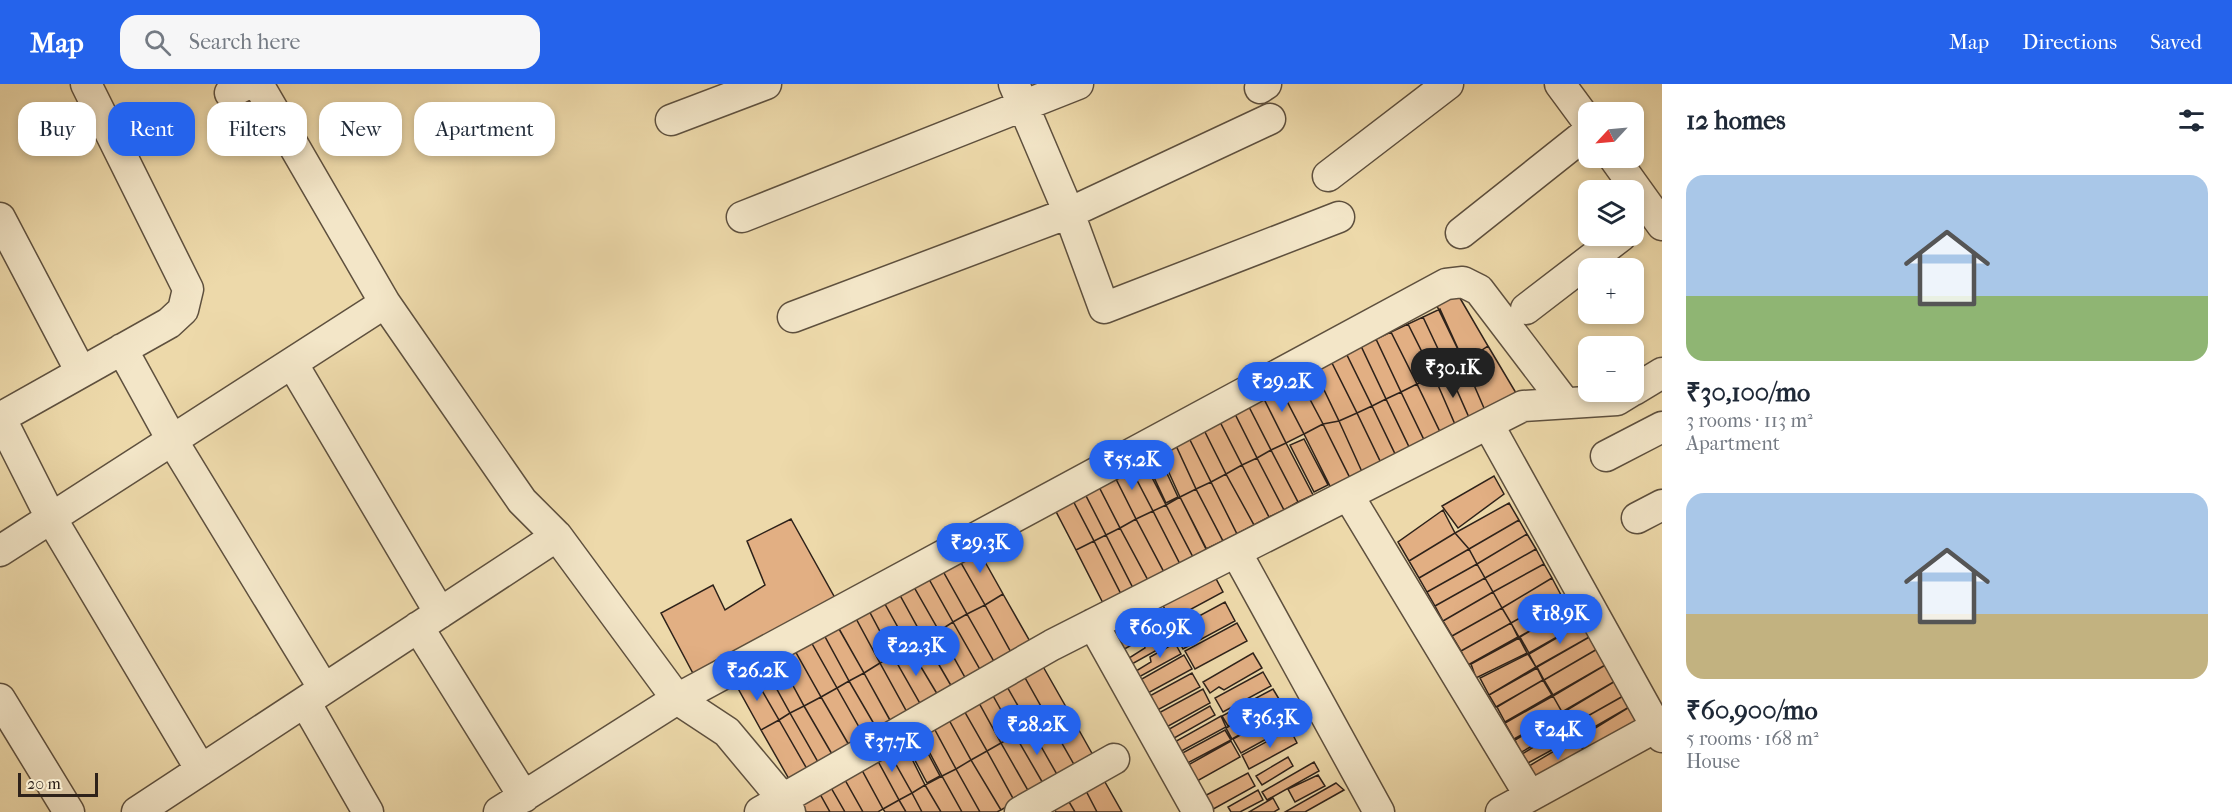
<!DOCTYPE html>
<meta charset="utf-8">
<style>
body{margin:0;font-family:"IM FELL French Canon",serif;background:#f6f6f7;color:#1f2937;height:100vh;display:flex;flex-direction:column;font-size:22px;white-space:nowrap}
*{box-sizing:border-box;margin:0}
p{font-size:20px;color:#747a83}
.icon{flex:none;width:33px;height:33px;fill:none;stroke:currentColor;stroke-width:2;stroke-linecap:round;stroke-linejoin:round}
.map{position:relative;flex:1;overflow:hidden}
.drawer{display:flex;flex-direction:column;background:#fff;width:570px}
.drawer>*{flex:none}
.hud{position:absolute;left:18px;top:18px;width:570px;height:54px;display:flex;gap:12px}
.needle{width:39px;rotate:244deg}
.controls{position:absolute;left:1578px;top:18px;display:grid;gap:12px}
.controls a{display:grid;place-items:center;width:66px;height:66px;border-radius:12px;background:#fff;box-shadow:0 3px 9px #0003;font-size:30px}
.scale{position:absolute;left:18px;bottom:15px;width:80px;box-sizing:border-box;padding-left:6px;border:3px solid #2e221a;border-top:0;font-size:16px;line-height:21px;white-space:nowrap;color:#2e221a;-webkit-text-stroke:4px #f3e6c8;paint-order:stroke}
.price{position:absolute;translate:-50% -51px;padding:0 14px;border-radius:21px;background:#2563eb;color:#fff;font-size:20px;line-height:39px;filter:drop-shadow(0 2px 3px #0008)}
.price::after{content:'';position:absolute;left:50%;top:36px;width:18px;height:14px;margin-left:-9px;background:inherit;clip-path:polygon(0 0,100% 0,50% 100%)}
.price.active{background:#222;color:#fff}
ul{padding:0;list-style:none}
li{display:grid;align-content:center;gap:12px;height:318px;padding:0 24px}
li span{display:grid;place-items:center;height:186px;border-radius:18px;color:#555}
li>.icon{margin-inline-start:auto}
span .icon{width:108px;height:108px;fill:#fffc;stroke-width:1}
li b{font-size:26px}
h2{display:flex;justify-content:space-between;align-items:center;height:72px;padding:0 24px;font-size:26px}
.pill{padding:0 21px;border-radius:18px;background:#fff;box-shadow:0 3px 9px #0003;font-size:21px;line-height:54px}
.pill.active{background:#2563eb;color:#fff}
header{display:flex;align-items:center;gap:36px;box-sizing:border-box;height:84px;padding:0 30px;background:#2563eb;color:#fff}
header strong{font-size:28px}
nav{display:flex;gap:33px;margin-inline-start:auto;font-size:21px}
.search{width:420px;height:54px;background:#f6f6f7;display:flex;align-items:center;gap:15px;box-sizing:border-box;padding:0 21px;border-radius:18px;color:#747a83;font-size:22px}
main{display:flex;flex:1;min-height:0}
.map>svg:first-child{display:block}
</style>
<header>
<strong>Map</strong>
<div class="search"><svg class="icon" aria-label="search" viewBox="0 0 24 24"><circle cx="10" cy="10" r="6"/><path d="M15 15l6 6"/></svg>Search here</div>
<nav><a>Map</a><a>Directions</a><a>Saved</a></nav>
</header>
<main>
<div class="map">
<svg width="1662" height="728" viewBox="0 0 1662 728">
<rect width="100%" height="100%" fill="#edd9aa"/>
<filter id="stains"><feTurbulence type="fractalNoise" baseFrequency=".00333" numOctaves="4"/><feColorMatrix values="0 0 0 0 .2 0 0 0 0 .09 0 0 0 0 .02 0 0 0 .5 -.17"/></filter>
<radialGradient id="worn" r=".72"><stop offset=".6" stop-color="#630" stop-opacity="0"/><stop offset="1" stop-color="#630" stop-opacity=".3"/></radialGradient>
<path fill="#e2af83" stroke="#2e221a" stroke-width="1.5" d="M1457,209L1488,262L1464,278L1436,220Z
M1440,225L1464,278L1448,286L1423,233Z
M1423,233L1448,286L1434,292L1408,240Z
M1408,240L1434,292L1417,300L1391,248Z
M1391,248L1417,300L1401,308L1376,255Z
M1376,255L1401,308L1386,315L1361,262Z
M1361,262L1386,315L1372,322L1346,269Z
M1488,262L1519,314L1487,331L1464,278Z
M1346,269L1372,322L1357,329L1331,277Z
M1331,277L1357,329L1339,337L1314,285Z
M1464,278L1487,331L1471,338L1448,286Z
M1314,285L1339,337L1323,340L1296,289Z
M1448,286L1471,338L1457,345L1434,292Z
M1296,289L1323,340L1304,350L1277,298Z
M1434,292L1457,345L1442,352L1417,300Z
M1277,298L1304,350L1286,359L1260,307Z
M1417,300L1442,352L1426,360L1401,308Z
M1260,307L1286,359L1271,366L1245,315Z
M1401,308L1426,360L1411,367L1386,315Z
M1245,315L1271,366L1257,374L1231,322Z
M1386,315L1411,367L1397,374L1372,322Z
M1231,322L1257,374L1242,381L1216,330Z
M1372,322L1397,374L1382,381L1357,329Z
M1357,329L1382,381L1363,390L1339,337Z
M1216,330L1242,381L1226,390L1200,338Z
M1339,337L1363,390L1350,394L1323,340Z
M1200,338L1226,390L1211,398L1185,346Z
M1323,340L1350,394L1331,404L1304,350Z
M1185,346L1211,398L1196,405L1172,353Z
M1172,353L1196,405L1180,413L1156,360Z
M1304,355L1328,401L1314,408L1290,361Z
M1286,359L1313,411L1298,418L1271,366Z
M1156,366L1178,413L1166,419L1144,372Z
M1271,366L1298,418L1284,426L1257,374Z
M1141,372L1166,421L1153,427L1128,379Z
M1257,374L1284,426L1269,433L1242,381Z
M1128,379L1153,427L1136,435L1112,387Z
M1242,381L1269,433L1254,441L1226,390Z
M1112,387L1136,435L1120,444L1095,395Z
M1226,390L1254,441L1237,450L1211,398Z
M1494,392L1504,410L1458,444L1442,422Z
M1095,395L1120,444L1106,451L1081,402Z
M1211,398L1237,450L1223,457L1196,405Z
M1081,402L1106,451L1094,457L1069,409Z
M1196,405L1223,457L1206,465L1180,413Z
M1069,409L1094,457L1076,466L1051,418Z
M1180,413L1209,470L1195,477L1166,421Z
M1509,419L1519,436L1469,465L1455,449Z
M1166,421L1195,477L1182,484L1153,427Z
M1443,426L1455,449L1409,477L1398,458Z
M1153,427L1182,484L1166,492L1136,435Z
M791,435L835,514L696,595L661,529L713,501L725,526L765,501L747,457Z
M1136,435L1166,492L1150,500L1120,444Z
M1519,436L1527,450L1477,480L1469,465Z
M1120,444L1150,500L1135,508L1106,451Z
M1455,449L1469,465L1419,494L1409,477Z
M1527,450L1536,465L1485,494L1477,480Z
M1106,451L1135,508L1123,514L1094,457Z
M1094,457L1123,514L1105,523L1076,466Z
M975,460L1003,510L985,521L956,470Z
M1469,465L1477,480L1427,508L1419,494Z
M1536,465L1544,480L1493,508L1485,494Z
M956,470L985,521L967,530L939,480Z
M939,480L967,530L953,538L925,488Z
M1477,480L1485,494L1435,522L1427,508Z
M1544,480L1552,494L1502,524L1493,508Z
M925,488L953,538L939,547L910,496Z
M1213,489L1223,508L1171,536L1161,518Z
M1485,494L1493,508L1443,537L1435,522Z
M1552,494L1561,511L1511,539L1502,524Z
M910,496L939,547L924,555L896,504Z
M896,504L924,555L909,563L881,513Z
M1493,508L1502,524L1452,552L1443,537Z
M1003,510L1032,561L1013,572L985,521Z
M1561,511L1569,524L1519,553L1511,539Z
M881,513L909,563L893,572L866,521Z
M1225,518L1235,537L1183,565L1173,546Z
M866,521L893,572L880,579L853,529Z
M985,521L1013,572L996,581L967,530Z
M1159,522L1169,541L1117,569L1107,550Z
M1502,524L1511,539L1461,567L1452,552Z
M1569,524L1578,541L1529,569L1520,553Z
M853,529L880,579L864,589L835,538Z
M967,530L996,581L982,589L953,538Z
M953,538L982,589L967,597L939,547Z
M1584,538L1591,552L1536,583L1529,570Z
M1237,539L1247,557L1195,585L1185,567Z
M1511,539L1518,553L1468,581L1461,567Z
M837,541L864,589L849,597L823,549Z
M1169,546L1175,556L1132,580L1129,574L1145,564L1144,560Z
M939,547L967,597L953,605L924,555Z
M823,549L849,597L837,604L810,556Z
M1591,552L1599,564L1544,596L1537,583Z
M1519,554L1527,569L1476,594L1471,580Z
M924,555L953,605L939,613L909,563Z
M810,556L837,604L821,613L794,565Z
M1175,559L1181,570L1139,593L1136,587L1151,578L1150,573Z
M909,563L939,613L922,623L893,572Z
M1599,564L1607,580L1553,611L1544,596Z
M794,565L821,613L804,622L778,574Z
M1253,569L1262,584L1224,606L1219,603L1210,609L1203,598Z
M1528,570L1536,583L1489,611L1480,594Z
M1184,571L1192,585L1148,609L1140,596Z
M893,572L922,623L908,630L880,579Z
M1037,572L1066,623L1047,633L1019,583Z
M778,574L804,622L790,629L764,582Z
M880,579L908,630L892,640L864,589Z
M1607,580L1617,596L1562,628L1553,612Z
M764,582L790,629L779,636L752,589Z
M1019,583L1047,633L1030,643L1001,592Z
M1537,584L1543,596L1496,623L1489,611Z
M1263,588L1271,602L1223,628L1215,614Z
M752,589L779,636L761,646L735,599Z
M864,589L895,645L881,652L849,597Z
M1192,589L1200,603L1152,629L1144,615Z
M1001,592L1030,643L1015,651L987,601Z
M1543,596L1552,611L1505,638L1497,623Z
M1617,596L1625,611L1570,642L1562,629Z
M849,597L881,652L868,659L837,604Z
M987,601L1015,651L1001,659L973,608Z
M837,604L868,659L853,668L821,613Z
M1203,605L1210,619L1163,645L1155,631Z
M1273,605L1279,615L1228,642L1222,632Z
M973,608L1001,659L987,667L958,616Z
M1625,611L1631,622L1577,653L1570,642Z
M1553,612L1562,628L1514,655L1505,639Z
M821,613L853,668L836,677L804,622Z
M958,616L987,667L971,676L943,625Z
M1277,616L1283,627L1232,655L1226,644Z
M804,622L836,677L822,685L790,629Z
M1210,622L1215,631L1169,657L1164,648Z
M1631,622L1642,640L1587,671L1579,654Z
M1066,623L1094,673L1076,684L1047,633Z
M943,625L971,676L956,685L928,633Z
M790,629L822,685L811,692L779,636Z
M1281,629L1288,643L1241,669L1233,655Z
M1562,629L1568,641L1520,669L1515,656Z
M1221,632L1226,643L1176,670L1171,660Z
M928,633L956,685L942,692L915,641Z
M1047,633L1076,684L1059,694L1030,643Z
M779,636L811,692L793,702L761,646Z
M1568,642L1574,654L1528,679L1522,670Z
M914,643L940,692L927,699L901,650Z
M1030,643L1059,694L1044,701L1015,651Z
M1290,645L1297,659L1249,685L1242,671Z
M1225,646L1231,656L1180,683L1175,673Z
M1015,651L1044,701L1030,710L1001,659Z
M901,653L925,701L912,709L885,661Z
M1576,654L1587,672L1539,699L1529,682Z
M1231,657L1240,673L1190,701L1181,685Z
M1001,659L1030,710L1015,718L987,667Z
M885,661L912,709L899,716L873,668Z
M987,667L1015,718L1001,726L971,676Z
M873,668L899,716L883,725L857,677Z
M1288,673L1293,682L1262,701L1256,692Z
M971,676L1001,726L997,728H980L956,685Z
M857,677L883,725L878,728H863L840,687Z
M1314,678L1319,687L1267,716L1262,708Z
M956,685L980,728H962L942,692Z
M840,687L863,728H845L826,695Z
M1248,689L1255,702L1208,728L1197,716Z
M1101,691L1122,728H1097L1083,701Z
M1318,691L1325,702L1295,718L1288,705Z
M942,692L962,728H941L925,701Z
M826,695L845,728H830L815,701Z
M1336,699L1344,706L1305,728H1285Z
M815,701L830,728H806L797,711Z
M925,701L941,728H922L912,709Z
M1083,701L1097,728H1075L1065,711Z
M1258,706L1263,716L1240,728H1231L1228,723Z
M912,709L922,728H906L899,716Z
M1065,711L1075,728H1056L1051,719Z
M1273,714L1279,725L1274,728H1249Z
M899,716L906,728H885L883,725Z"/>
<g fill="none" stroke-linecap="round" stroke-linejoin="round">
<defs>
<path id="minor" d="M258,0L385,219L522,417L557,452L677,615L727,648L783,715L790,728
M1014,0L1069,129L1104,224L1339,133
M1560,0L1588,38
M1260,4L1266,0
M230,9L247,0
M671,36L766,0
M1614,74L1662,141
M1328,92L1448,0
M742,133L1078,0
M0,134L81,288
M1461,149L1588,48
M1526,225L1621,152
M793,233L1069,129L1270,35
M122,265L172,356L324,605
M292,279L440,529
M1634,306L1662,289
M0,333L51,434L201,686
M0,334L169,239L183,226L188,205L86,0
M1488,340L1662,653
M1606,372L1662,343
M1348,411L1530,712
M1637,434L1662,421
M0,467L385,219
M1236,468L1379,728
M1093,540L1198,728
M418,543L524,713
M0,615L69,728
M305,618L368,728
M137,728L557,452
M499,728L677,615L1446,200L1463,198L1479,206L1565,319
M760,728L1052,561L1523,322L1617,316L1630,308
M1020,728L1114,675
M1501,728L1656,643"/>
</defs>
<use href="#minor" stroke="#5e503e" stroke-width="33"/>
<use href="#minor" stroke="#f3e6c8" stroke-width="30"/>
</g>
<rect width="100%" height="100%" filter="url(#stains)"/>
<rect width="100%" height="100%" fill="url(#worn)"/>
</svg>
<div class="controls">
<a><svg class="needle" viewBox="-14 -14 28 28"><path d="M0-13l5 13h-10z" fill="#e53935"/><path d="M0 13l5-13h-10z" fill="#747a83"/></svg></a>
<a><svg class="icon" aria-label="layers" viewBox="0 0 24 24"><path d="M12 4l9 5-9 5-9-5zM3 14l9 5 9-5"/></svg></a>
<a>+</a>
<a>−</a>
</div>
<div class="scale">20 m</div>
<b class="price active" style="left:1453px;top:315px">₹30.1K</b>
<b class="price" style="left:1282px;top:329px">₹29.2K</b>
<b class="price" style="left:1132px;top:407px">₹55.2K</b>
<b class="price" style="left:980px;top:490px">₹29.3K</b>
<b class="price" style="left:1560px;top:561px">₹18.9K</b>
<b class="price" style="left:1160px;top:575px">₹60.9K</b>
<b class="price" style="left:916px;top:593px">₹22.3K</b>
<b class="price" style="left:757px;top:618px">₹26.2K</b>
<b class="price" style="left:1270px;top:665px">₹36.3K</b>
<b class="price" style="left:1037px;top:672px">₹28.2K</b>
<b class="price" style="left:1558px;top:677px">₹24K</b>
<b class="price" style="left:892px;top:689px">₹37.7K</b>
<div class="hud">
<a class="pill">Buy</a>
<a class="pill active">Rent</a>
<a class="pill">Filters</a>
<a class="pill">New</a>
<a class="pill">Apartment</a>
</div>
</div>
<section class="drawer">
<h2>12 homes<svg class="icon" aria-label="filters" viewBox="0 0 24 24"><path d="M4 7h16M4 17h16"/><circle cx="9" cy="7" r="2"/><circle cx="15" cy="17" r="2"/></svg></h2>
<ul>
<li><span style="background:linear-gradient(#a9c7e8 65%,#8fb573 0)"><svg class="icon" aria-label="home" viewBox="0 0 24 24"><path d="M3 11l9-7 9 7M6 9v11h12V9"/></svg></span><div><b>₹30,100/mo</b><p>3 rooms · 113 m²</p><p>Apartment</p></div></li>
<li><span style="background:linear-gradient(#a9c7e8 65%,#c2b280 0)"><svg class="icon" aria-label="home" viewBox="0 0 24 24"><path d="M3 11l9-7 9 7M6 9v11h12V9"/></svg></span><div><b>₹60,900/mo</b><p>5 rooms · 168 m²</p><p>House</p></div></li>
</ul>
</section>
</main>
